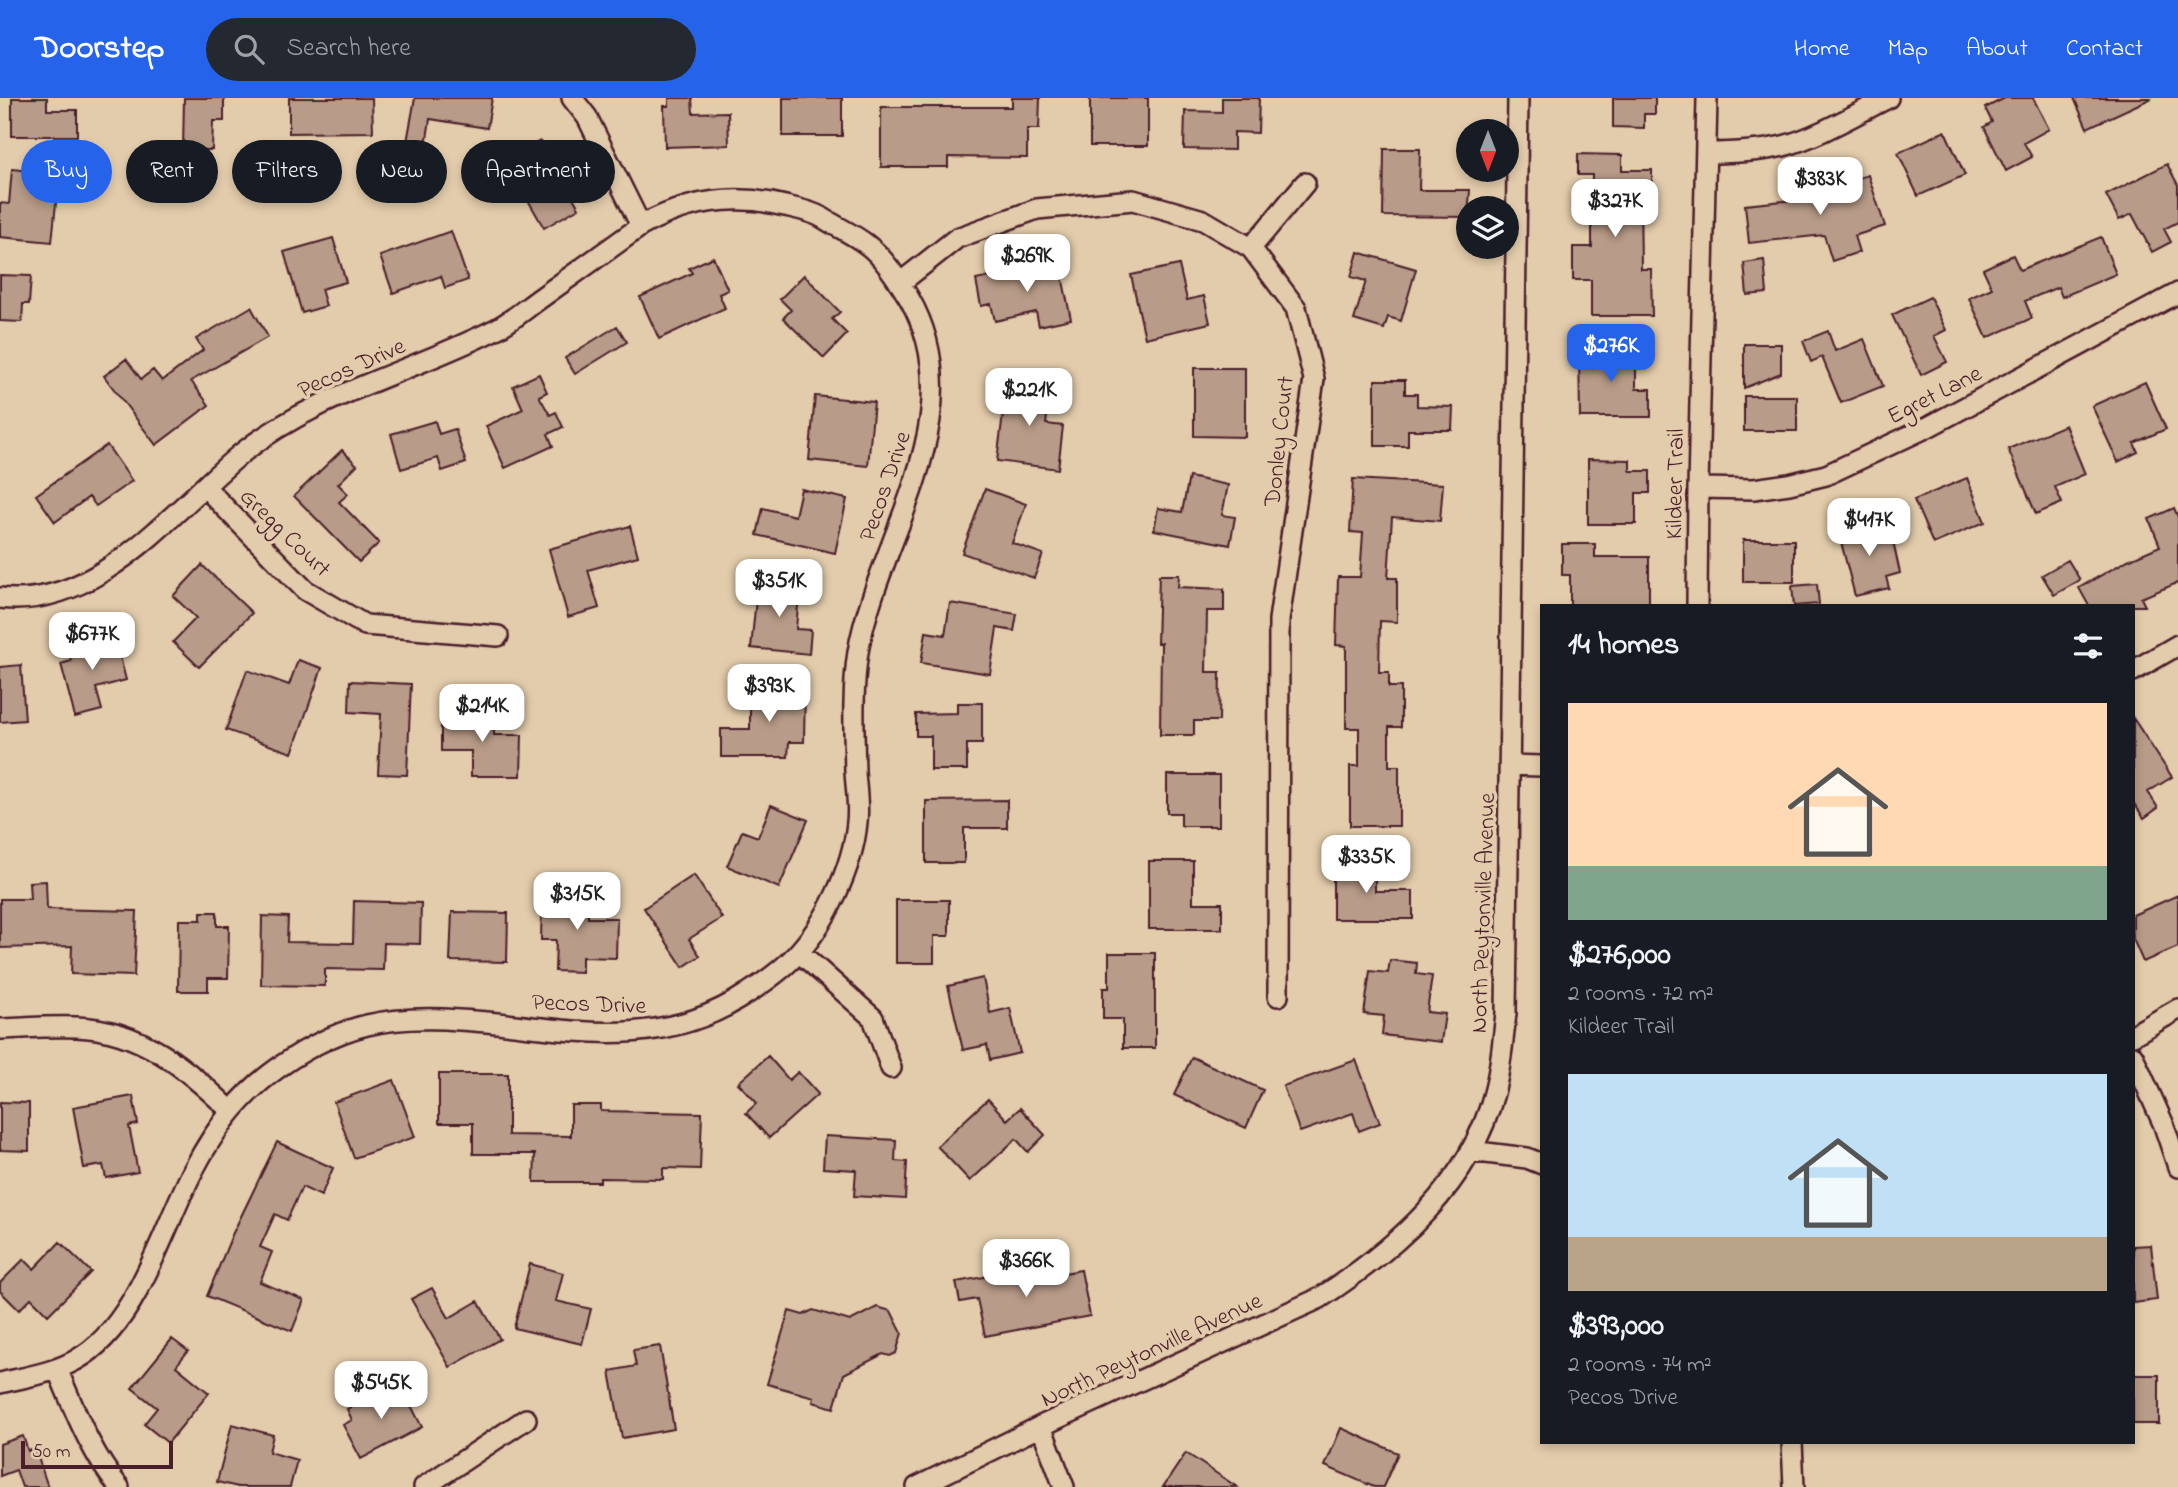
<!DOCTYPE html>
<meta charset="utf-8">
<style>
body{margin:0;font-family:"Indie Flower",sans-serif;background:#242831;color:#f1f3f6;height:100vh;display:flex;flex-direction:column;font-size:26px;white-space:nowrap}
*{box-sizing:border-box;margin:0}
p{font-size:23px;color:#9ea1a6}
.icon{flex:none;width:38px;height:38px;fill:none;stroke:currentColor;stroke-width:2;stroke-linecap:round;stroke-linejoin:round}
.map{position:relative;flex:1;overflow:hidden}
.drawer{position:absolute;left:1540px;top:506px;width:595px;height:840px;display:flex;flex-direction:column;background:#171b24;border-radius:0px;box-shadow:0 4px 10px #0003}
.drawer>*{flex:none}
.banner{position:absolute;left:21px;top:42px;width:665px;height:63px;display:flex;gap:14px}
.needle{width:46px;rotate:180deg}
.fabs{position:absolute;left:1456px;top:21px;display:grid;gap:14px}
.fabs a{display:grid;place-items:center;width:63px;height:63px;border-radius:50%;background:#171b24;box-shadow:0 4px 10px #0003;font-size:35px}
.scale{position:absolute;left:21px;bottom:18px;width:152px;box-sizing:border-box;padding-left:7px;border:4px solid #4a1f2b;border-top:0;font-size:19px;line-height:24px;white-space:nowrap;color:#4a1f2b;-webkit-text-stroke:5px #e3ccac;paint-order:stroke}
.price{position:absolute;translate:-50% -60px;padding:0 16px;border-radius:14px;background:#fff;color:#222;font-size:23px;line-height:46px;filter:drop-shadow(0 2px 4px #0008)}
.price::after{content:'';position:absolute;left:50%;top:42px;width:21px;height:16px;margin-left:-10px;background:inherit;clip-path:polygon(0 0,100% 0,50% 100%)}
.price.on{background:#2563eb;color:#fff}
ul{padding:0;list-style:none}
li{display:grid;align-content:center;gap:14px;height:371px;padding:0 28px}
li span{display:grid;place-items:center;height:217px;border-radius:0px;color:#555}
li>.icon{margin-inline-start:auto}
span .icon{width:126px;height:126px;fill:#fffc;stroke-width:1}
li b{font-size:30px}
h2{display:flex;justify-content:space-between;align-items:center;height:84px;padding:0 28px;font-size:30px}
.chip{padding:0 24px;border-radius:32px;background:#171b24;box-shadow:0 4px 10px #0003;font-size:24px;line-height:63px}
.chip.on{background:#2563eb;color:#fff}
header{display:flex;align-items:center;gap:42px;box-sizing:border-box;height:98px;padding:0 35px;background:#2563eb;color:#fff}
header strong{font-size:33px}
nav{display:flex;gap:38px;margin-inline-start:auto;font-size:24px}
.search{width:490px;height:63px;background:#242831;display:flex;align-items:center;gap:18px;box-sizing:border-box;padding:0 24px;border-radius:38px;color:#9ea1a6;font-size:26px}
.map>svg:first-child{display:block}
</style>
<header>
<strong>Doorstep</strong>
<div class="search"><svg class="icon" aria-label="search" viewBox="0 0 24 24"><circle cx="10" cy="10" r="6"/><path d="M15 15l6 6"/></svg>Search here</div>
<nav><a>Home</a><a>Map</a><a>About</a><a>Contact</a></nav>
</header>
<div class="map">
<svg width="2178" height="1389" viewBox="0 0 2178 1389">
<rect width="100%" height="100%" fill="#e3ccac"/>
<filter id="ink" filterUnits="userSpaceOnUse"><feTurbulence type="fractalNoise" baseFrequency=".0143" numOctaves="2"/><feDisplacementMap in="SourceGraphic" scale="14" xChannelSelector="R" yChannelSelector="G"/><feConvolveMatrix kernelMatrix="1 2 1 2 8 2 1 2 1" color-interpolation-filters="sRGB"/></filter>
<g filter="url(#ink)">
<path fill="#b89b88" stroke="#4a1f2b" stroke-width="2" d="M12,0H47V12H77V38H12Z
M184,0H224V23H213L212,52H183Z
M289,0H372L373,34L289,35Z
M415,0H492L487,30L430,21L426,47L407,44Z
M669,0H692L693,15L728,14L729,47L665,49L664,8H669Z
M783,0H842V38H783Z
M1012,0H1040L1039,31H1027V60L948,59V69H881V9H1012Z
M1090,0H1148V48H1090Z
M1222,0H1259L1258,35L1234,34V52L1184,51L1185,13L1222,14Z
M1613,0H1655V16H1644V30L1613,29Z
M2005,0H2033L2049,31L2024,45L2032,59L2006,73L1984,29L1992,24L1985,10Z
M2074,0H2152L2087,30Z
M1945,33L1965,77L1918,98L1898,55Z
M540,43L579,110L544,130L505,62Z
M1384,51H1420L1419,92H1470L1468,119L1383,118Z
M1578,56L1622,57V72H1652V95H1640L1641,171H1651L1652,218H1591V182H1573V149H1592V77H1578Z
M2167,66L2178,87V124L2164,131L2171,144L2152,154L2132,116L2119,122L2106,97Z
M12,71L59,76L52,144L0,139V105L9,106Z
M1868,77L1885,128L1854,138L1859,154L1832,163L1824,137L1749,145L1745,107L1812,100L1811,95Z
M451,133L468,182L445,190L441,178L393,195L380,158Z
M2101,139L2116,176L2062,199L2058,189L2025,203L2032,220L1987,240L1969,200L1992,190L1983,171L2013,157L2020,172Z
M333,140L346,184L321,191L326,208L302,215L284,154Z
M1358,154L1416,171L1401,223L1388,219L1384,231L1354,222L1366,183L1351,179Z
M713,159L728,192L719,196L725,210L659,241L640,199L692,175L689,170Z
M1764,162L1767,195L1747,197L1744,165Z
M1059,164L1071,221L1039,228L1036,214L995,223L991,206L981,208L976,182Z
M1179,167L1187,202L1204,198L1210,225L1145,240L1131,177Z
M0,177L31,178L29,206H23L22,224L0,223Z
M804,177L840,214L832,221L847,236L824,260L783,220L791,212L780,201Z
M1930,199L1946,232L1934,238L1947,264L1921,277L1892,217Z
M251,209L268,239L191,283L209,307L156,347L104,278L126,261L141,281L153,272L162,283L203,252L196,241Z
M617,228L627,244L575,276L565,260Z
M1828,233L1835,253L1864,241L1883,288L1841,305L1822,259L1811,264L1803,243Z
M1744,246H1781V275L1744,290Z
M1579,250H1636V291H1651V319H1580Z
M1194,270H1245V339L1194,338Z
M539,276L547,294L539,298L550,317L556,314L563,329L548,336L553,348L505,370L486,328L523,311L513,288Z
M1375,282H1405V296H1417V308L1453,309L1452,332H1408V348H1375Z
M1007,284L1051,289L1046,326L1063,328L1058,371L997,363Z
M2145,284L2166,331L2134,345L2138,354L2118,364L2092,308Z
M815,298L874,304L868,368L809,362Z
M1744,298H1797V333H1744Z
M435,323L439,336L455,331L466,365L442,373L438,360L401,371L391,336Z
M2065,327L2085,376L2055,389L2062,405L2036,416L2008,351Z
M107,347L132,383L96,408L89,399L55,424L36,397Z
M342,352L357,367L338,386L348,396L339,404L379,445L359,464L294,398Z
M1588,361L1630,362V373H1650V395H1636V426H1588Z
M1189,379L1228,387L1222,417L1235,419L1230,447L1154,432L1158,410L1182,414Z
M1967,380L1985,424L1933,446L1914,402Z
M1353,381L1443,386L1440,423L1392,419L1388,480H1397V524L1380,523L1379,574H1389V589H1401V629H1389V668H1399V728H1350V668H1359V630H1346V548L1336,547L1338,479H1360L1363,435L1350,434Z
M801,391L847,401L835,455L757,437L763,410L795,418Z
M985,391L1026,406L1012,445L1043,456L1034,480L962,455Z
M2174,410L2178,419V487L2177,485L2141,500L2145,508H2089L2079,490L2128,462L2160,448L2149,421Z
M1872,418L1878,442L1892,439L1900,475L1886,479L1889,490L1855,498L1841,444L1854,441L1849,423Z
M630,428L638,458L588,472L599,510L568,519L549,451Z
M1743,442H1794V484H1743Z
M1562,446H1595V459H1649V508H1570V477H1562Z
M2068,462L2080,482L2054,497L2042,477Z
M202,467L252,515L199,569L173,544L196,520L173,498Z
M1159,477H1179L1178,489L1224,491V513H1207L1206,574H1220L1219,623H1194V637H1160L1161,545H1157Z
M758,481L800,485L796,531L811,532L809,556L751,550Z
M1817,486L1819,506L1794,508L1792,488Z
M950,505L1017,516L1014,533L997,530L990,576L921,565L926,534L945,537Z
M114,535L126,582L96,590L102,612L75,619L61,566L71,563L67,548Z
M298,562L322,570L292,655L226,632L247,572L289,587Z
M21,567L25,622L0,624V569Z
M350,583L411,586L407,677L378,676L381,616L349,614Z
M750,587L805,588L804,644H789L788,659H721V631H750Z
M957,605H982V646H967V672H931V638H916V616L957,615Z
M441,615H494V637H522L521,678H471V653H441Z
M2133,620L2172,679L2148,694L2158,710L2144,720L2133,704Z
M1167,677H1219V728H1181V715H1167Z
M1007,702V730H964V765H926V703Z
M771,707L808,722L779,790L727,768L742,733L758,739Z
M1149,763H1193V805H1222V831H1149Z
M1333,763H1375V793H1413V821H1333Z
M694,777L722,820L689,841L700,858L683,869L644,810Z
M46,783L47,811L137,813L134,878L71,876L72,848L0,850V801H30L29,784Z
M2178,797V849L2143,864L2133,841V817Z
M542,799H588V820H617L616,860L582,859V874L555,873L556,842H541Z
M896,802H949V838H934V865H896Z
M354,803L421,805L420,846L384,845L383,872L325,871V888L261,887L262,818L288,819L287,844L353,845Z
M201,814H217V828H229L228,880H208V893H178L179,822H201Z
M452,814L508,815L507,864L450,863Z
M1109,855H1155V950H1123V921H1103V890H1109Z
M1390,862L1417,865L1416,876L1432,878L1427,914L1445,916L1441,944L1382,937L1384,918L1364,916L1370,873L1388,875Z
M983,880L990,915L1010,910L1020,955L990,962L987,947L963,952L948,888Z
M768,958L789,982L798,974L818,996L769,1040L746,1015L757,1005L738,985Z
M1192,959L1263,992L1246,1030L1174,997Z
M1356,962L1380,1025L1359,1033L1353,1015L1300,1034L1283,988Z
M439,976H508V1037L571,1038V1007H601V1013L702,1015L700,1071L663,1070V1081L600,1080V1084H534L535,1056H473V1025H439Z
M394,982L415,1039L354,1060L334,1004Z
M133,998L138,1026L129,1028L138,1074L106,1080L103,1067L84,1070L73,1009Z
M988,1001L1007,1022L1020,1010L1045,1037L1028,1054L1016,1041L970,1083L937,1048Z
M0,1004L29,1005V1053L0,1052Z
M825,1038L896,1042L895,1063L907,1064L905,1101L854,1098L856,1072L823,1070Z
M277,1044L333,1070L321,1098L302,1089L287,1122L275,1116L260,1149L272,1154L260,1184L304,1202L292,1233L207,1198L232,1137Z
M60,1144L91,1174L48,1217L31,1200L19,1212L0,1193V1185L24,1161L34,1171Z
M2151,1147L2157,1202L2133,1205V1148Z
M530,1166L563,1175L556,1203L591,1211L582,1246L514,1230Z
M1045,1168L1047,1178L1081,1172L1090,1218L985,1238L977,1201L960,1204L956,1184Z
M432,1190L449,1220L478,1203L500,1241L450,1269L411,1201Z
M877,1209L891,1213L902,1235L896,1255L890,1258L883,1256L844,1276L834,1310L813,1304L814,1299L767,1286L789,1213L803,1217L813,1212L850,1223Z
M172,1241L188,1253L176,1268L209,1295L168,1345L144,1326L157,1310L132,1290Z
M660,1248L674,1331L622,1340L610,1273L636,1268L633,1252Z
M2133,1277H2159V1326H2133Z
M399,1284L422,1329L361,1361L343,1327L352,1322L347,1311Z
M232,1326L273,1337L269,1354L297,1362L290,1389H238L217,1384Z
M1341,1330L1398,1355L1383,1389H1374L1325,1368Z
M23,1338L28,1353L35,1351L48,1389H22L16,1372L0,1378V1346Z
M1186,1355L1237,1389H1163Z"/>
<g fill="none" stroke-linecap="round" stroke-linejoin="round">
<defs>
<path id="minor" d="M572,0L587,19L641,128
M1706,55C1732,55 1757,54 1783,48C1815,40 1858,15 1888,0
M1251,150L1305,85
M900,185L957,140L1037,111L1133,102L1203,122L1251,150L1296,210L1314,281L1279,522L1278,898
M205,389L305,492L365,527L498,538
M1698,390L1754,391L1789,386L1826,377L1928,329L2178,195
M0,500C99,512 173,411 242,355C316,296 411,274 494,232C511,224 526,210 542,199C575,175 608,152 641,128C686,103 734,95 785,108C798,111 811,113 823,120C837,129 853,136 866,146C883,158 898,182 909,200C977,317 878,439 858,554C852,593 854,635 855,674C856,690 859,708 857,724C853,769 826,826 795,858C781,873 765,884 748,895C669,949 586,935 497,925C454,921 409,917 367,927C333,935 297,955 270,976C237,1001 214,1033 195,1069C163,1128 138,1228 76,1262C53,1275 25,1279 0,1285
M1697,508L1698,390L1707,0
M2133,573L2178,547
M1511,667L1542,668
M799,854L873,920L891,970
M0,931C25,930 51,928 76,929C142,931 187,971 231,1013
M2133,937L2178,911
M2133,958L2163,1025L2178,1069
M1470,1053L1527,1060L1542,1066
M57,1271C75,1312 90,1354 119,1389
M1041,1328L1064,1389
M1792,1344L1794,1389
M424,1389L526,1321
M917,1389L1041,1328L1320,1200C1395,1151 1471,1086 1494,995C1501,970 1503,942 1506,915L1518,0"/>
</defs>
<use href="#minor" stroke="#4a1f2b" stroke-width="24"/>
<use href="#minor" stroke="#e3ccac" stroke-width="19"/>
</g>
</g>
<g text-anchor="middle" stroke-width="7" stroke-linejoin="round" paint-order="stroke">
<g font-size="24" fill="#4a1f2b" stroke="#e3ccac">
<text transform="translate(351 269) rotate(-24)" y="8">Pecos Drive</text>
<text transform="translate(1934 296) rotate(-27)" y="8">Egret Lane</text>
<text transform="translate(1278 343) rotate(-84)" y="8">Donley Court</text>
<text transform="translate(1674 386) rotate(-89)" y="8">Kildeer Trail</text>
<text transform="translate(884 388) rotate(-71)" y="8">Pecos Drive</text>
<text transform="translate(286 434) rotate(44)" y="8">Gregg Court</text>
<text transform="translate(1482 815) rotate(-88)" y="8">North Peytonville Avenue</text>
<text transform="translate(589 905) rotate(2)" y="8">Pecos Drive</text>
<text transform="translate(1151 1251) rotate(-25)" y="8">North Peytonville Avenue</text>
</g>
</g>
</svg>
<div class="fabs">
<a><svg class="needle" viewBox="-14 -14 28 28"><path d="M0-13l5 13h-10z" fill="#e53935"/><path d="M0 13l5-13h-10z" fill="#9ea1a6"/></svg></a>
<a><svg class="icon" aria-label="layers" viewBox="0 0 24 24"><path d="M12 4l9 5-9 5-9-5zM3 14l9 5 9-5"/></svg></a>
</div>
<div class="scale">50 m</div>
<b class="price" style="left:1820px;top:119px">$383K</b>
<b class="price" style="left:1615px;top:141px">$327K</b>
<b class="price" style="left:1027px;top:196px">$269K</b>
<b class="price on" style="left:1611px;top:286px">$276K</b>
<b class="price" style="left:1029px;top:330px">$221K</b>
<b class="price" style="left:1869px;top:460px">$417K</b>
<b class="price" style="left:779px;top:521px">$351K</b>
<b class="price" style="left:92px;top:574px">$677K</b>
<b class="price" style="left:769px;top:626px">$393K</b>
<b class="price" style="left:482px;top:646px">$214K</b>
<b class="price" style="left:1366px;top:797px">$335K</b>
<b class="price" style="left:577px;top:834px">$315K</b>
<b class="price" style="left:1026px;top:1201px">$366K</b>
<b class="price" style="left:381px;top:1323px">$545K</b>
<div class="banner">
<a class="chip on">Buy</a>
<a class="chip">Rent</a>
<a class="chip">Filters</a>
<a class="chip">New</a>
<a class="chip">Apartment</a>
</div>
<section class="drawer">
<h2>14 homes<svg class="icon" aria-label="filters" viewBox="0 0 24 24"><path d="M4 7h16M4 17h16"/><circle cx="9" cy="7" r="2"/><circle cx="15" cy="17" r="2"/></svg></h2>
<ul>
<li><span style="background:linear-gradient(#ffd9b3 75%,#7fa58c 0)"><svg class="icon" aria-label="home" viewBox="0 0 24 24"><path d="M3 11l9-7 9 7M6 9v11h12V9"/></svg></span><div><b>$276,000</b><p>2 rooms · 72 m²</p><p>Kildeer Trail</p></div></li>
<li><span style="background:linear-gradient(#bfe0f5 75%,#b9a48a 0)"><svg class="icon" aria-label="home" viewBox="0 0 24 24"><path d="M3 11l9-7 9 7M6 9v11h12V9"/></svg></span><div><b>$393,000</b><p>2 rooms · 74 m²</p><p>Pecos Drive</p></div></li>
</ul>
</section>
</div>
